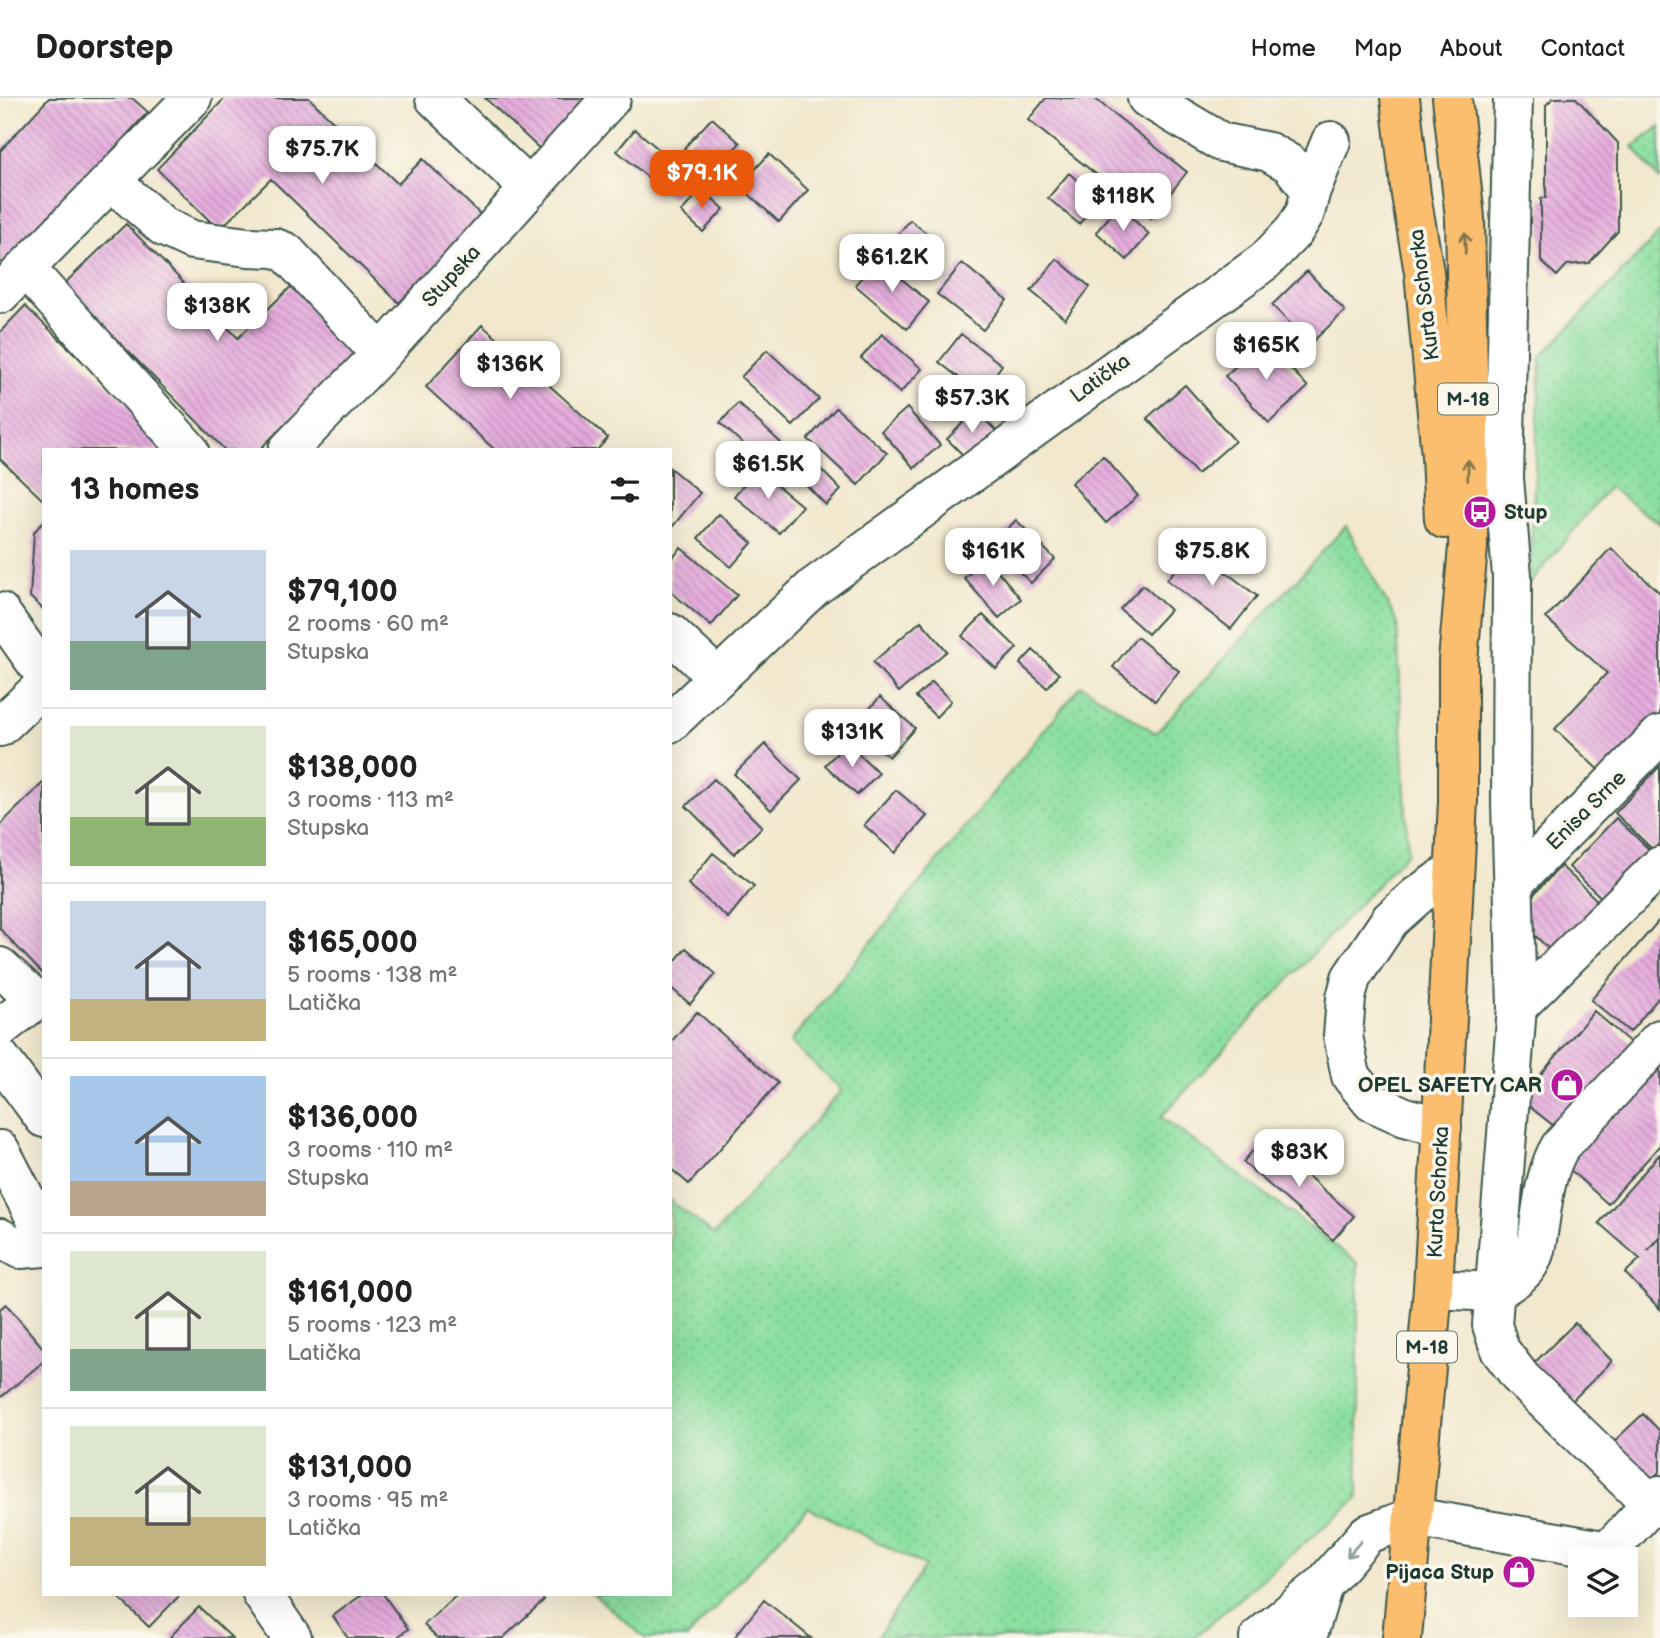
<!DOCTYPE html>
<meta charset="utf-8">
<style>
body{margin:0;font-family:"Balsamiq Sans",sans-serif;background:#f2f2f2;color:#222;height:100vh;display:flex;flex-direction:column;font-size:26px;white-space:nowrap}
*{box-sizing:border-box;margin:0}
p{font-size:23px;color:#767676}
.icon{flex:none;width:38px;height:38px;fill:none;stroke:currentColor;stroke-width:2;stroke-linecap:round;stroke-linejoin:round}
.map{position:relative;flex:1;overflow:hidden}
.sheet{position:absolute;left:42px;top:350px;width:630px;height:1148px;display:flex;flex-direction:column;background:#fff;border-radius:0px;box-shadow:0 7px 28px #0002}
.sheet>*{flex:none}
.tools{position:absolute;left:1568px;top:1449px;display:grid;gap:14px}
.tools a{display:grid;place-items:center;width:70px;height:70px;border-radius:0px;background:#fff;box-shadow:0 7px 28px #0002;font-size:35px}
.price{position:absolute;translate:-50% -60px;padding:0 16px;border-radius:14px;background:#fff;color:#222;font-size:23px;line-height:46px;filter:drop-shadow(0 2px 4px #0008)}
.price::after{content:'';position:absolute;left:50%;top:42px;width:21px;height:16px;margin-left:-10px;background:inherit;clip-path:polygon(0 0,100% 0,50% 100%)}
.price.current{background:#ea580c;color:#fff}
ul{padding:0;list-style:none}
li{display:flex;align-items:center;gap:21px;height:175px;padding:0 28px}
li+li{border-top:2px solid #e0e0e0}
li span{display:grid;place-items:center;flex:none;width:196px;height:140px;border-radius:0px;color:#555}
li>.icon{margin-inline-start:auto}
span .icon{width:84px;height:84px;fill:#fffc;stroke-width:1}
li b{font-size:30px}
h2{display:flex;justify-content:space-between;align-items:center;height:84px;padding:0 28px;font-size:30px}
header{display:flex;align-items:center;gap:42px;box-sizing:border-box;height:98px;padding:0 35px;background:#fff;border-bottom:2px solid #e0e0e0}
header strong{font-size:33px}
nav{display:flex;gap:38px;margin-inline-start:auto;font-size:24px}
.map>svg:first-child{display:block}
</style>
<header>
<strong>Doorstep</strong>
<nav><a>Home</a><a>Map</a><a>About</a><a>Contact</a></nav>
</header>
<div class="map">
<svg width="1660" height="1540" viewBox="0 0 1660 1540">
<defs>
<pattern id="grass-dots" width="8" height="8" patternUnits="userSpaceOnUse" patternTransform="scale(1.75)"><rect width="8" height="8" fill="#8cdfa0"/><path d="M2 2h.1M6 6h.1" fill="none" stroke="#78c08a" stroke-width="1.8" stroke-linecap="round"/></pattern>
<pattern id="building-back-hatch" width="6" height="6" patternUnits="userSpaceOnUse" patternTransform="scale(1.75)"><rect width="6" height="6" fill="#e6adde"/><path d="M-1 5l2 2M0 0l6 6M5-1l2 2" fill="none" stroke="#ba8eb5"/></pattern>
</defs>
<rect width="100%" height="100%" fill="#fbf7ec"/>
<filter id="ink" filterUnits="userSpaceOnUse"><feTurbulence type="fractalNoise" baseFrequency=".0143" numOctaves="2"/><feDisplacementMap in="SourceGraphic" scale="14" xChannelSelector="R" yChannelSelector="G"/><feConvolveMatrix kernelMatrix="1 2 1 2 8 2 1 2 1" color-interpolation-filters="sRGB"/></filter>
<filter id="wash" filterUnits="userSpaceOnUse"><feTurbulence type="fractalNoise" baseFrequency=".00686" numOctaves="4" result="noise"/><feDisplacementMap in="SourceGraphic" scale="28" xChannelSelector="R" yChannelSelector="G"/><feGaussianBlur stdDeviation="1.57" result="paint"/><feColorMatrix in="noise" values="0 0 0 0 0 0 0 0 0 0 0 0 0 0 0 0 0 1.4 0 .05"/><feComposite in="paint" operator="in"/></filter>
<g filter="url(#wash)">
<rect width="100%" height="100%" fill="#f1e8ce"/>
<path fill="url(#grass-dots)" stroke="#568e6a" stroke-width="2" d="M1660,28V82L1633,49Z
M1660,134V426L1609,389L1529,487L1541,259Z
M1346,428L1397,524L1408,754L1161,1019L1358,1165V1400L1193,1540H877L925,1468L808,1409L687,1540H645L593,1496H670V1102L714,1137L842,992L790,944L1081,587L1156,635Z"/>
<g id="blocks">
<path fill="url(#building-back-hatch)" d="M49,0H132L148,14L6,168L0,163V53Z
M225,0H309L398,86L423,61L483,119L399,205L271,81L219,132L157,71Z
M485,0H593L543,54Z
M1046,0H1094L1187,74L1151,120L1028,22Z
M1553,0H1576L1618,45V133L1589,165L1567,167L1557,178L1541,163V100H1546V7Z
M712,20L740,45L712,75L684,50Z
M635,31L690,78L672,100L617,53Z
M769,56L808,92L779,124L740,88Z
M1069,75L1100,102L1079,126L1048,100Z
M702,91L724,111L703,134L681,114Z
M1119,108L1149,136L1127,162L1096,134Z
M910,122L939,145L919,169L890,146Z
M126,126L238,240L303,177L369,244L259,352H225L63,187Z
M878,161L929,204L907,231L855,187Z
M1057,161L1090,189L1065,221L1031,193Z
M962,165L1007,202L983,232L937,196Z
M1307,173L1345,213L1310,246L1272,207Z
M25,208L175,352H44V403L0,361V234Z
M482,227L608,340L597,352H495L426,289Z
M882,236L922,271L900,295L861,260Z
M961,236L1002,267L980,296L939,264Z
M1264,242L1308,289L1269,325L1225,278Z
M767,252L819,301L793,328L741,279Z
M1185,287L1235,343L1197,376L1147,320Z
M738,305L781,345L763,364L720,325Z
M836,310L887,355L858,387L808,341Z
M907,310L940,347L914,370L881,333Z
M976,312L996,333L967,361L947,341Z
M800,350L841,392L826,407L785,365Z
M1103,358L1138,398L1106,425L1071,385Z
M670,370L700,395L673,428L670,425Z
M757,371L802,408L779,435L734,398Z
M719,416L752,445L731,469L698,440Z
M1016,422L1055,461L1031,485L992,447Z
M44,423V512L30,499L34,434Z
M1193,449L1257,498L1231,531L1167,482Z
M681,450L737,497L711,528L670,493V463Z
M1611,450L1660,495V624L1608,681L1555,631L1607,575L1546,520Z
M987,460L1021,501L999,520L964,480Z
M1143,487L1170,512L1148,536L1120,511Z
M983,517L1017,550L996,571L962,538Z
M921,523L947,553L899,594L873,564Z
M1137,539L1179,573L1155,603L1113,569Z
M1033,552L1059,576L1047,590L1020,566Z
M932,584L951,603L936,619L916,599Z
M880,599L915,630L889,659L854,628Z
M847,645L879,675L857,697L825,667Z
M765,646L801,682L771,712L734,676Z
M1660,668V745L1653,752L1615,715Z
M714,681L762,729L734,756L686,708Z
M44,684V877L0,831V727Z
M896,692L927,718L895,755L864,727Z
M1616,720L1655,757L1607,805L1569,769Z
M713,755L754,788L728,820L688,786Z
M1561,768L1600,805L1552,854L1514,817Z
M1660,821V898L1630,934L1591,902Z
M686,850L716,876L690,906L670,889V869Z
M1594,913L1632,946L1559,1032L1520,1001Z
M697,914L778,985L689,1086L670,1070V945Z
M1660,962V1047L1608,1106L1567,1069Z
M1264,1040L1354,1118L1333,1142L1243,1064Z
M1660,1056V1138L1647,1153L1660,1140V1211L1625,1175L1640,1161L1599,1125Z
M6,1206L44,1251V1263L0,1300V1211Z
M1575,1225L1612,1263L1564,1311L1526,1273Z
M1643,1316L1660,1333V1373L1646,1387L1608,1349Z
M115,1496H181L149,1529Z
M363,1496H383L408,1531L396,1540H348L333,1518Z
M458,1496H539L544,1502L503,1540H437L424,1527Z
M764,1502L811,1540H734Z
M199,1509L232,1540H169Z"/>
</g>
</g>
<g filter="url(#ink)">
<use href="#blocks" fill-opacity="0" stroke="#3e574b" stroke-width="2"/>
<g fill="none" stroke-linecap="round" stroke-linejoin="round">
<defs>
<path id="minor" d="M435,0L530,91
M1147,0L1221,44L1269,54L1290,66L1311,92
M1513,0L1504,380L1512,478L1511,705L1517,909L1492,1227L1500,1252L1522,1281L1651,1406
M111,83L164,129L192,142L248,149L275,150L286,154L381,256
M26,171L189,352
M0,196L192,0
M288,352L381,256L611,0
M0,514L44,576
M670,535L718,580
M670,625L814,489L1265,163L1294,133L1305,115L1311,92L1331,43
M0,629L44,587
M1513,786L1660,637
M0,869L36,902L0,930
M1517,909L1660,768
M0,960L44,1020
M1442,1029L1405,1019L1372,1004L1351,978L1343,938L1346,900L1351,880L1390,822L1418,797L1454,772
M0,1052L44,1136
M0,1140L20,1151L44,1149
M1433,1191L1495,1194
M1495,1194C1507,1186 1521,1179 1529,1166C1536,1155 1537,1141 1539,1129C1543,1102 1546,1072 1560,1049L1660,941
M262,1496L292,1540
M1259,1540L1323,1487
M1307,1540L1323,1487L1367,1436L1413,1419L1603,1452L1610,1451L1660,1397"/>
<path id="major" d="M1400,0L1411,97L1424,174L1441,358L1444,421
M1402,1540L1433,1191L1439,1079L1458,703V563L1468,449L1469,323L1465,120L1452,0"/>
</defs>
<use href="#minor" stroke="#3e574b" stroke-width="42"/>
<use href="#major" stroke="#3e574b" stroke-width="42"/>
<use href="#minor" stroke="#fff" stroke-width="38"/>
<use href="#major" stroke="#fbbe6e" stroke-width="38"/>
</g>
<defs><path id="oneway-shaft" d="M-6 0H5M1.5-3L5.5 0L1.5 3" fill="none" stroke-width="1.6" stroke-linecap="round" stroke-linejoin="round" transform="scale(1.75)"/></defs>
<g stroke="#82774e">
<use href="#oneway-shaft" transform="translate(1465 145) rotate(-92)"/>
<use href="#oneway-shaft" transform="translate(1468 372) rotate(-89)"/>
</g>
<use stroke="#8f9e9a" href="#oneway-shaft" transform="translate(1354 1451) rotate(131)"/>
</g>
<defs>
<symbol id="bus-disc" viewBox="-11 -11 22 22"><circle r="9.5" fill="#b5179e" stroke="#fbf7ec"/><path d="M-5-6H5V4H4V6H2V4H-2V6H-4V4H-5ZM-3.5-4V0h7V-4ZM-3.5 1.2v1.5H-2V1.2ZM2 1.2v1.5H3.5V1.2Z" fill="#fff"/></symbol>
<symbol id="shop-disc" viewBox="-11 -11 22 22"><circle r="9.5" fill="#b5179e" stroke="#fbf7ec"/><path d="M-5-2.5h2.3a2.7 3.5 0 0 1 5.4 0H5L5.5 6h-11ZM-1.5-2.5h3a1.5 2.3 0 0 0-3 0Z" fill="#fff"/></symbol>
</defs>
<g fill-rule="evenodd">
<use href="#bus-disc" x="1461" y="395" width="38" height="38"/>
<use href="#shop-disc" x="1548" y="968" width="38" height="38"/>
<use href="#shop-disc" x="1500" y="1455" width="38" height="38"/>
</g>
<g text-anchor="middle" stroke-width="7" stroke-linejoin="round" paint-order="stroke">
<g fill="#fbf7ec" stroke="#61756b" stroke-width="2">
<rect x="1438" y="285.5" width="60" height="31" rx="5"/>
<rect x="1397" y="1233.5" width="60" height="31" rx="5"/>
</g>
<g font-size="19" font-weight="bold" fill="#1f3d34">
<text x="1468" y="308">M-18</text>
<text x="1427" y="1256">M-18</text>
</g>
<g font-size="21" fill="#1f3d34" stroke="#fbf7ec">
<text transform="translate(451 178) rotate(-48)" y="7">Stupska</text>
<text transform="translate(1424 197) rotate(-97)" y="7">Kurta Schorka</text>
<text transform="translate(1100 280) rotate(-36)" y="7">Latička</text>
<text transform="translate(1586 712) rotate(-45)" y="7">Enisa Srne</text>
<text transform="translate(1438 1094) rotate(-87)" y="7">Kurta Schorka</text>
</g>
<g font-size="21" font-weight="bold" fill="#1f3d34" stroke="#fbf7ec" text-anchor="end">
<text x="1504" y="421" text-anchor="start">Stup</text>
<text x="1542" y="994">OPEL SAFETY CAR</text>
<text x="1494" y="1481">Pijaca Stup</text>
</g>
</g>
</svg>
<div class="tools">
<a><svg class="icon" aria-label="layers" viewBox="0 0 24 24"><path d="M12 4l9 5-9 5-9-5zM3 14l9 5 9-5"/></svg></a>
</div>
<b class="price" style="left:322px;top:88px">$75.7K</b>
<b class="price current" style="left:702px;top:112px">$79.1K</b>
<b class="price" style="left:1123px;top:135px">$118K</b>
<b class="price" style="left:892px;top:196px">$61.2K</b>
<b class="price" style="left:217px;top:245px">$138K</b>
<b class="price" style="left:1266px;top:284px">$165K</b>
<b class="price" style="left:510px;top:303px">$136K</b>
<b class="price" style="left:972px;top:337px">$57.3K</b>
<b class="price" style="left:768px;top:403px">$61.5K</b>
<b class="price" style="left:993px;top:490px">$161K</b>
<b class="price" style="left:1212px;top:490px">$75.8K</b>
<b class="price" style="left:852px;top:671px">$131K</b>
<b class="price" style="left:1299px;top:1091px">$83K</b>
<section class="sheet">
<h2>13 homes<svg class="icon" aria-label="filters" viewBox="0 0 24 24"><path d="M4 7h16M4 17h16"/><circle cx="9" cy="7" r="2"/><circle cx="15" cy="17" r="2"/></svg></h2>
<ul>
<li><span style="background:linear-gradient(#c9d6e8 65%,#7fa58c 0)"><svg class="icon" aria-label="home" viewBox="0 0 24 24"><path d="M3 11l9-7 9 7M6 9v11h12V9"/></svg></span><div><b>$79,100</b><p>2 rooms · 60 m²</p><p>Stupska</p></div></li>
<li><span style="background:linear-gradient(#dfe7d0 65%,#8fb573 0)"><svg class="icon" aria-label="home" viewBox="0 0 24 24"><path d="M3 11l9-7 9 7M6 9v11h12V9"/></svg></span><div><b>$138,000</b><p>3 rooms · 113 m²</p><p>Stupska</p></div></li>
<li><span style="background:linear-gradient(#c9d6e8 70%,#c2b280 0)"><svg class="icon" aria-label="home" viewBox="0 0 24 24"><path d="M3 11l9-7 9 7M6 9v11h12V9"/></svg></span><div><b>$165,000</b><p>5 rooms · 138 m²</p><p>Latička</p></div></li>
<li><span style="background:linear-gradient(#a9c7e8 75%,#b9a48a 0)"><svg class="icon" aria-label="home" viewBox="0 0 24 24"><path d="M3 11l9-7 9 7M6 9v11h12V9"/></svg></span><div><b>$136,000</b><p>3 rooms · 110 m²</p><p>Stupska</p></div></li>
<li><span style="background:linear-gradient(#dfe7d0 70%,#7fa58c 0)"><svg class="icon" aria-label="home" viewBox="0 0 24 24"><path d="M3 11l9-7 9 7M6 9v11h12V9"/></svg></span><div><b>$161,000</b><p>5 rooms · 123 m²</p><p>Latička</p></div></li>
<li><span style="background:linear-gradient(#dfe7d0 65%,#c2b280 0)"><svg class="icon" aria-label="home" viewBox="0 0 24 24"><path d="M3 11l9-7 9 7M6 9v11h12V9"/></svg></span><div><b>$131,000</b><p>3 rooms · 95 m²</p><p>Latička</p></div></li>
</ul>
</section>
</div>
